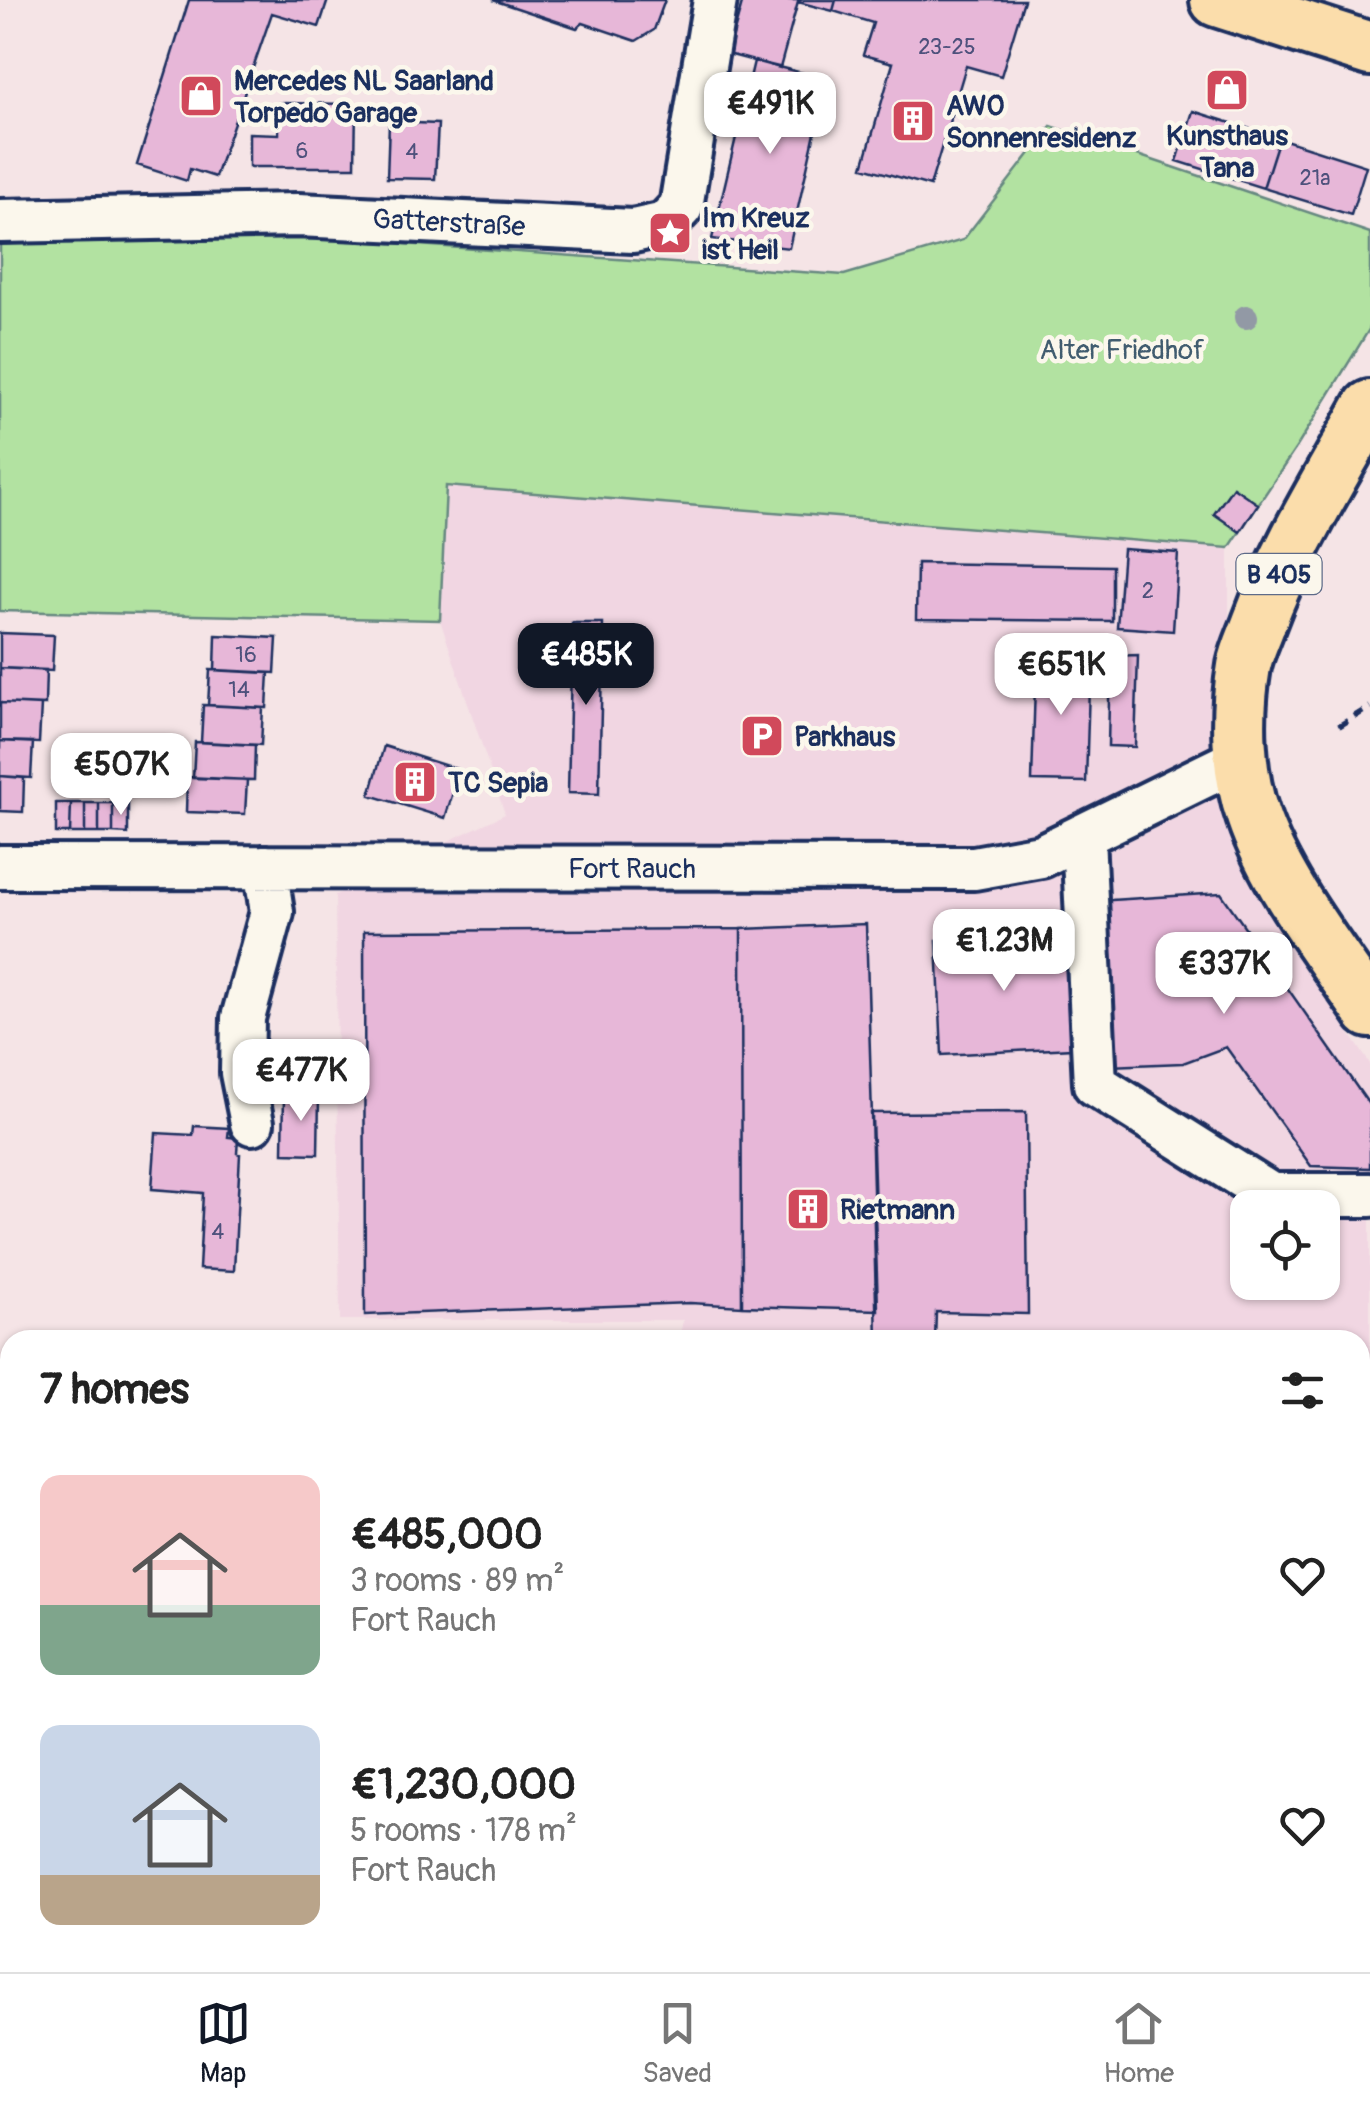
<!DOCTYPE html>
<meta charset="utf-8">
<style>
body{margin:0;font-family:Pangolin,sans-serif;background:#f2f2f2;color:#222;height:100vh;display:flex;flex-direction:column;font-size:38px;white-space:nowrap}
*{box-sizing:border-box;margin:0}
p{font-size:32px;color:#767676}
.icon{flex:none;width:55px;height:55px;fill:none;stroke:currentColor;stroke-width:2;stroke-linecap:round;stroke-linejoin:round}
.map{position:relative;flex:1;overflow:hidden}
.panel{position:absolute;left:0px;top:1330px;width:1370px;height:642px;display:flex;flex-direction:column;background:#fff;border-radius:30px 30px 0 0;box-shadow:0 2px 8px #0004}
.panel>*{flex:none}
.buttons{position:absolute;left:1230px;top:1190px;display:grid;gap:20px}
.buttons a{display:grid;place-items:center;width:110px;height:110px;border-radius:20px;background:#fff;box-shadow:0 2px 8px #0004;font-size:50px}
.price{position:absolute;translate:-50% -85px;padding:0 22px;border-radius:20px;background:#fff;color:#222;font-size:32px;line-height:65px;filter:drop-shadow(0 2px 5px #0008)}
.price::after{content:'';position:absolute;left:50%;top:60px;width:30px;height:22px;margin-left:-15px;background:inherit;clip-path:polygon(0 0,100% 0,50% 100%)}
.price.current{background:#111827;color:#fff}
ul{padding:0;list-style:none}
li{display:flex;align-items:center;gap:30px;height:250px;padding:0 40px}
li span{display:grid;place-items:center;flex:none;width:280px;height:200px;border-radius:20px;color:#555}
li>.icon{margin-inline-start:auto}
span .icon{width:120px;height:120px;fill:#fffc;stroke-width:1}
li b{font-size:42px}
h2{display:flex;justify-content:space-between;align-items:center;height:120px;padding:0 40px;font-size:42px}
.tab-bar{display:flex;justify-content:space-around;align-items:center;height:140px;border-top:2px solid #e0e0e0;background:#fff;font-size:28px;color:#767676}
.tab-bar a{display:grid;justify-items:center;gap:5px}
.tab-bar .current{color:#111827}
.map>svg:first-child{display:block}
</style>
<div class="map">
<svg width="1370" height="1972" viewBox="0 0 1370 1972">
<rect width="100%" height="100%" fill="#f5e4e6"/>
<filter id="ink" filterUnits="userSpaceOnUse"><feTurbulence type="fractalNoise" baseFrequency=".01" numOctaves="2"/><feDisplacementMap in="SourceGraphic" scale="20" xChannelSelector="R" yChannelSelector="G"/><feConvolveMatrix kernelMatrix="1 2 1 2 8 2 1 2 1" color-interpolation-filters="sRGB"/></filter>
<g filter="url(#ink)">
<path fill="#f1d6e2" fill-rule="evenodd" d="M445,486L900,509L1229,548V627L1216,715L1231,813L1262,901L1370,1064V1890L1360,1889V1340H679L683,1320H340L335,895L505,814L440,620ZM1248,1208H1322V1282H1248Z
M544,1962H957V1963L956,1972H595Z"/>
<path fill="#b2e2a1" stroke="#668880" stroke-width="2.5" d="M1051,126L1370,233V328L1298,445L1229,548L446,486L440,620L0,611V241L334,239L844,275L963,240Z"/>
<path fill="#e7b7d8" stroke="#1b2f5e" stroke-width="2.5" d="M189,0H328L319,27L272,13L215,177L190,169L187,181L137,165Z
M493,0H665L654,30L636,41L583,23L577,28Z
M743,0H836L833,11L798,2L780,68L728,54Z
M836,0H1024L1001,76L966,66L930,186L863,167L893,63L863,55L873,23L833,11Z
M754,61L827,79L789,248L712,239Z
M279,103L356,104L355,167H249V133L279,134Z
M1193,111L1279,138L1263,188L1177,161Z
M389,122L438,124L435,179L387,178Z
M1279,138L1366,166L1351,215L1263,188Z
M1233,487L1258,504L1240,532L1214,514Z
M1123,549L1178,553L1173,631L1117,627Z
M917,563L1112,566V621L916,619Z
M572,623H603L599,794L568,793Z
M0,633L54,635L52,671L0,668Z
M216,635L277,638L275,673L215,670Z
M1036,653L1090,655L1086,782L1032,781Z
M1138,655L1135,747L1108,746L1110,656Z
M0,668L46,670L45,705L0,703Z
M210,670L269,673L267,708L208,705Z
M0,703L41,705L39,743L0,741Z
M203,705L263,708L261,745L201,742Z
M0,741L33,742L31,778L0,776Z
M195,742L255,745L254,780L193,778Z
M384,746L460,770L445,818L370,795Z
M0,776L24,778L23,812L0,811Z
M187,777L247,780L245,814L186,812Z
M56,803H71L70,833H56Z
M71,803H85V833H70Z
M85,803H99V833H85Z
M99,803H113V833H99Z
M113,803H128V834L113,833Z
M1221,893L1370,1106V1168L1311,1166L1226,1047L1183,1063L1109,1066L1096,901Z
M866,924L878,1310L742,1306L741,929Z
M741,929L742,1306L690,1303L365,1315L364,931Z
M1067,934L1072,1048L942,1055L937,940Z
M284,1095H319L318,1154L283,1153Z
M1026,1112L1028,1314L936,1312L935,1340H877L871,1113Z
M194,1126L229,1128L228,1137L238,1138L237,1153L240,1154L234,1271L199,1269L203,1193L152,1189L156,1133L193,1135Z"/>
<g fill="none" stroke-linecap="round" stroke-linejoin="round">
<defs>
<path id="minor" d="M0,221L298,215L633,231L665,224L681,207L715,0
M1083,837L1095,1084L1271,1195H1370
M0,867L974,868L1041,856L1241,758
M252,1123L242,1073L243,1018L272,912L265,867"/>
<path id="major" d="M1217,0L1370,49
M1370,407C1331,478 1287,547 1259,623C1254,637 1247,651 1244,666C1236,713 1237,771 1253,816C1275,882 1331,953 1370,1011"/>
</defs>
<use href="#minor" stroke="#1b2f5e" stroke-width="50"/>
<use href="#major" stroke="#1b2f5e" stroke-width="60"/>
<path stroke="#1b2f5e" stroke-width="6" stroke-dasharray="10 8" stroke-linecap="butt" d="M1339,726L1370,707
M0,1893L10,1894
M494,1962L562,1972"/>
<use href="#minor" stroke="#fbf7ec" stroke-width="42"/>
<use href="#major" stroke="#fbddab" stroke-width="52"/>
</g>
<circle fill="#9299a5" cx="1246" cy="317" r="12"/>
</g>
<defs>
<symbol id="shop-square" viewBox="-11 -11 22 22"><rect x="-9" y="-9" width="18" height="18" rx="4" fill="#d1495b" stroke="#fbf7ec"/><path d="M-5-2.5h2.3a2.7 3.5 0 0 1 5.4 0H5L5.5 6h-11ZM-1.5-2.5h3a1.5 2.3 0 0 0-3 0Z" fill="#fff"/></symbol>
<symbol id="building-square" viewBox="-11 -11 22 22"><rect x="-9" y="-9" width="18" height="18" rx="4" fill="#d1495b" stroke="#fbf7ec"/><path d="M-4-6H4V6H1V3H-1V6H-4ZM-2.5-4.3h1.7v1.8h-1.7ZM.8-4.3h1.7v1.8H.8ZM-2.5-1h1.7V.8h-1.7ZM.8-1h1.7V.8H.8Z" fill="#fff"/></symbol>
<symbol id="sight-square" viewBox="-11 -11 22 22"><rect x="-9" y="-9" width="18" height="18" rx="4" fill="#d1495b" stroke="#fbf7ec"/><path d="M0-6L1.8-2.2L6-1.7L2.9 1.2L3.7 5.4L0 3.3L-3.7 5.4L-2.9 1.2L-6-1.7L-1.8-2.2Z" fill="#fff"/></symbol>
<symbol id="parking-square" viewBox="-11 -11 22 22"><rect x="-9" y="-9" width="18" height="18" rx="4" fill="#d1495b" stroke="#fbf7ec"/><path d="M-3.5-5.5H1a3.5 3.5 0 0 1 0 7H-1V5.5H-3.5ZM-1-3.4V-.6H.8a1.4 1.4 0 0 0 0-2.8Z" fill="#fff"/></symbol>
</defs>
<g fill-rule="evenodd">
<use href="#shop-square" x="1202" y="65" width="50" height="50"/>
<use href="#shop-square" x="176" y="71" width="50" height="50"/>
<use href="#building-square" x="888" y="96" width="50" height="50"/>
<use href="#sight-square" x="645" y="208" width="50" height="50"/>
<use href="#parking-square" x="737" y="711" width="50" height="50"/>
<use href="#building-square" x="390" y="757" width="50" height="50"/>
<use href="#building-square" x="783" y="1184" width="50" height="50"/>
</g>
<g text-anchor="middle" stroke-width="9" stroke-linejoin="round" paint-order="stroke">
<g font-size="22" fill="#4e517c">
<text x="947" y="54">23-25</text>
<text x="302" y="158">6</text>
<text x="412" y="159">4</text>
<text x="1315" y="185">21a</text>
<text x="1148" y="598">2</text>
<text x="246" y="662">16</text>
<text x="239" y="697">14</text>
<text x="218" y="1239">4</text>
</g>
<rect fill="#fbf7ec" stroke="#5e6b89" stroke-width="2.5" x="1236.5" y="554" width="85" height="40" rx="8"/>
<g font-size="25" font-weight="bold" fill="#1b2f5e">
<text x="1279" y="583">B 405</text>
</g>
<g font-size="28" font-weight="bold" fill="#1b2f5e" stroke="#fbf7ec" text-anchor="start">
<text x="234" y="90">Mercedes NL Saarland<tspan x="234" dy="32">Torpedo Garage</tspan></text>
<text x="946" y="115">AWO<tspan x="946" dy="32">Sonnenresidenz</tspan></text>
<text x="1227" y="145" text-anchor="middle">Kunsthaus<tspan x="1227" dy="32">Tana</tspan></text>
<text x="702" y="227">Im Kreuz<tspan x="702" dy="32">ist Heil</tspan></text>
<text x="794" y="746">Parkhaus</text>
<text x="448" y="792">TC Sepia</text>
<text x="840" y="1219">Rietmann</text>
</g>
<g font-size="28" fill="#1b2f5e" stroke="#fbf7ec">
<text transform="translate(449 222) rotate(3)" y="10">Gatterstraße</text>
<text x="632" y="878">Fort Rauch</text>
</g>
<g font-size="28" fill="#415c6f" stroke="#fbf7ec">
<text x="1122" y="359">Alter Friedhof</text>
</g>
</g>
</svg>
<div class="buttons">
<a><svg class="icon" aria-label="locate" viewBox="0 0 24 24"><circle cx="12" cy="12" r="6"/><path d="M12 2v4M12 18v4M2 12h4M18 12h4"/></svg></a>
</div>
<b class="price" style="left:770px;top:157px">€491K</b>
<b class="price current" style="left:586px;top:708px">€485K</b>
<b class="price" style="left:1061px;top:718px">€651K</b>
<b class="price" style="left:121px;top:818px">€507K</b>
<b class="price" style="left:1004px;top:994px">€1.23M</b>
<b class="price" style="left:1224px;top:1017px">€337K</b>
<b class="price" style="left:301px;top:1124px">€477K</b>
<section class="panel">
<h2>7 homes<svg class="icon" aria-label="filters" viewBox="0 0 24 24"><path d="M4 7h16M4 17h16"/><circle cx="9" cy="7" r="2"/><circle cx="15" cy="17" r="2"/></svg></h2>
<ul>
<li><span style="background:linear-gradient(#f6c9c9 65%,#7fa58c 0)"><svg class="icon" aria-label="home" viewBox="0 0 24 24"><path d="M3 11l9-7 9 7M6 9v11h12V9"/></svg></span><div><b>€485,000</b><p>3 rooms · 89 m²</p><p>Fort Rauch</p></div><svg class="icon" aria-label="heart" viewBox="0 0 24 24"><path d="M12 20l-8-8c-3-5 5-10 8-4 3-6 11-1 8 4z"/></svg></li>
<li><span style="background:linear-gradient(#c9d6e8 75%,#b9a48a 0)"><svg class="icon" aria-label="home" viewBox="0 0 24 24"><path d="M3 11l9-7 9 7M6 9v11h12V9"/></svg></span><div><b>€1,230,000</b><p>5 rooms · 178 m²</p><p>Fort Rauch</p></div><svg class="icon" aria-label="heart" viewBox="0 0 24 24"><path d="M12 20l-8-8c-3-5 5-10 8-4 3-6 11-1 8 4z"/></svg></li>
</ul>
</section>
</div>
<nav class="tab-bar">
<a class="current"><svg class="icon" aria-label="map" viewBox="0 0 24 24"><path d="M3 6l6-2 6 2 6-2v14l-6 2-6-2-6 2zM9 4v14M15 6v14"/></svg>Map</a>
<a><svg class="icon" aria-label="saved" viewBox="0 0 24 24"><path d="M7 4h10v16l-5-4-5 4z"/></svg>Saved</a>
<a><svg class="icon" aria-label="home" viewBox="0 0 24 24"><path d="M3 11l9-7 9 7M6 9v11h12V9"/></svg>Home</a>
</nav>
